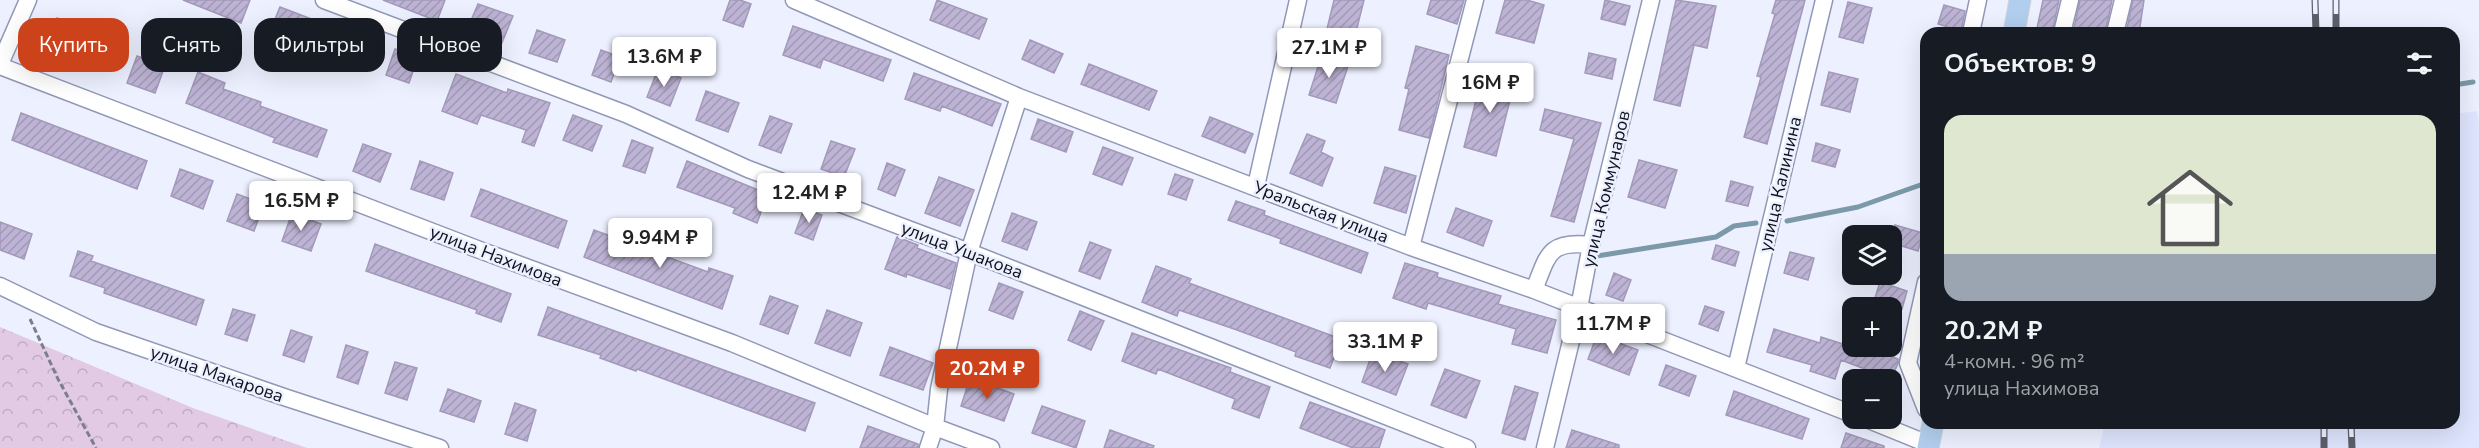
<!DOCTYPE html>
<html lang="ru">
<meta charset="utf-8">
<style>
body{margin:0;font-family:"Nunito Sans",sans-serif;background:#242831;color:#f1f3f6;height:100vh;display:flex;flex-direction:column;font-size:22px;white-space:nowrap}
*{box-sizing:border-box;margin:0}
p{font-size:20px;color:#9ea1a6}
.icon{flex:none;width:33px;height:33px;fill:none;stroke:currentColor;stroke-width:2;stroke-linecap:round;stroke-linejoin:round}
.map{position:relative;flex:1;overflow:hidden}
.drawer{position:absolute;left:1920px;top:27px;width:540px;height:402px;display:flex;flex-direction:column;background:#171b24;border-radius:18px;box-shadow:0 6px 24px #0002}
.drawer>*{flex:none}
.guide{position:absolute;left:18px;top:18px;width:570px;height:54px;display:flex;gap:12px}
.tools{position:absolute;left:1842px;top:225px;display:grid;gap:12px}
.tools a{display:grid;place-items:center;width:60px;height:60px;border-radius:12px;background:#171b24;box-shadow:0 6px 24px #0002;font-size:30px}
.price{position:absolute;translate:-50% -51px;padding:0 14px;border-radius:6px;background:#fff;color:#222;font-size:20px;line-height:39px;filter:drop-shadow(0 2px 3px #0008)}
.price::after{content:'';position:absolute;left:50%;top:36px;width:18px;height:14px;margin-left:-9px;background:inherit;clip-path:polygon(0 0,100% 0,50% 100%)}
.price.selected{background:#cc431b;color:#fff}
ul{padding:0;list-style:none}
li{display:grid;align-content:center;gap:12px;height:318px;padding:0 24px}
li+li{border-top:2px solid #363941}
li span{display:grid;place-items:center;height:186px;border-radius:18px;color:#555}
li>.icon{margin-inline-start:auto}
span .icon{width:108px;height:108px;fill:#fffc;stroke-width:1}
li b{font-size:26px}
h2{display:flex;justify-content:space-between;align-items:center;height:72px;padding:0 24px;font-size:26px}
.tag{padding:0 21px;border-radius:18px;background:#171b24;box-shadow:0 6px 24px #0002;font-size:21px;line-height:54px}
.tag.selected{background:#cc431b;color:#fff}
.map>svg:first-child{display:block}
</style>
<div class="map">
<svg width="2479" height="448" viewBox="0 0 2479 448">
<defs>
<pattern id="forest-crowns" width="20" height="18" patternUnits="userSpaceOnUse" patternTransform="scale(1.5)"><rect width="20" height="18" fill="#e2c9e4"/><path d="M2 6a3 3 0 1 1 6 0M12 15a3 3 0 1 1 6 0" fill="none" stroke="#c1acc3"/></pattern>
<pattern id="building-hatch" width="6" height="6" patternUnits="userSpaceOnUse" patternTransform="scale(1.5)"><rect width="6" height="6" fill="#bdb3d4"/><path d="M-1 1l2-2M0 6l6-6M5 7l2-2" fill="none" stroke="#a199b5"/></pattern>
</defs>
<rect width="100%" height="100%" fill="#edf1ff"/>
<path fill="#dfe5fe" d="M2477,111L2479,123V448H2099L2105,423H2454V114Z"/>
<path fill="url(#forest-crowns)" d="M0,327L193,408L307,448H0Z"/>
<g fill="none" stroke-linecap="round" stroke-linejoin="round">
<path stroke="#7b99a9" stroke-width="5" d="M2454,85L2473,82
M1787,221L1858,207L1926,183
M1597,256L1716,237L1734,226L1756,223"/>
</g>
<path fill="url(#building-hatch)" stroke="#a399b9" stroke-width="1.5" d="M183,0H250L241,23Z
M383,0H445L437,21Z
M730,0H740L751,4L743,27L723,20Z
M937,0L987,19L979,39L930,20Z
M1334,0H1364L1355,36L1327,29Z
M1431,0H1464L1457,24L1427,14Z
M1505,0H1527L1544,5L1534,43L1496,33Z
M1605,0L1630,6L1625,25L1601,19Z
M1676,0L1716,6L1707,48L1694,45L1680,106L1654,100Z
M1776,0H1805L1767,144L1744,137L1761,77L1757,76L1775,14L1772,13Z
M2043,0H2059L2052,33H2036Z
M2080,0H2112L2105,33H2073Z
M2133,0H2144L2139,33H2126Z
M1848,2L1872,8L1863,43L1839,37Z
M478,4L513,16L501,45L466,32Z
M1944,5L1965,11L1961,31L1938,24Z
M280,7L314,20L305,44L270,31Z
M57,18L100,35L86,71L72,66L76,57L46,46Z
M793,26L891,60L883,81L823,59L820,68L783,55Z
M338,29L366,39L356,65L329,55Z
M537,30L565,40L557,62L529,53Z
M1030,40L1063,54L1054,73L1022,59Z
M1416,46L1449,55L1429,138L1399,130L1409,89L1405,88Z
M395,49L418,57L409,83L386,75Z
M601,50L620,57L611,82L592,75Z
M1589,53L1616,59L1612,79L1585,73Z
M1322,54L1349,63L1336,103L1309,95Z
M137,56L165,66L155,93L127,83Z
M1089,64L1157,91L1149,110L1081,84Z
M658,69L681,78L670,106L647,97Z
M198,72L225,83L223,89L261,102L260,106L327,130L317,157L273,142L275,138L186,103Z
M1829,72L1858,79L1850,112L1821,105Z
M914,73L1001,104L992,126L942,106L940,111L905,99Z
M1483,73L1515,80L1496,156L1464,147Z
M456,74L507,93L508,89L550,103L534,146L522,142L526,130L481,115L477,124L442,111Z
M706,91L739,103L728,132L696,120Z
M1545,109L1601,123L1574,222L1551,216L1574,139L1540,130Z
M21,113L147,161L137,189L12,140Z
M573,115L602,126L592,151L563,140Z
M770,116L792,124L781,153L759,145Z
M1210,117L1253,134L1245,153L1202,136Z
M1038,119L1073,132L1066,152L1031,139Z
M1307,134L1325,141L1321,152L1333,158L1322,186L1290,173Z
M632,140L653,148L645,173L623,166Z
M831,141L855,149L844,177L821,169Z
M1816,143L1840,150L1835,167L1812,161Z
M363,144L391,154L380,182L353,171Z
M1103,147L1133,158L1122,185L1093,174Z
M1639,160L1677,170L1665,208L1628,197Z
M420,161L453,173L444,200L411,189Z
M687,161L768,194L757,223L733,213L735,208L677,187Z
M887,163L905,170L895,196L878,189Z
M1385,167L1416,176L1406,213L1374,203Z
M180,169L213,181L203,209L171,196Z
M1175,174L1193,180L1186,200L1168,194Z
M939,177L974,190L960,226L925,213Z
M1731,181L1753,187L1748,206L1726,201Z
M481,189L567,221L558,248L471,216Z
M237,194L264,204L254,231L227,221Z
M1236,201L1265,211L1264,215L1368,253L1361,273L1280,243L1281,239L1228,220Z
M1456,208L1492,221L1483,246L1447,232Z
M804,209L822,215L813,240L795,233Z
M292,213L321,224L311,251L282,241Z
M1012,213L1037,222L1027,250L1002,241Z
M0,222L32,234L24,259L0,250Z
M1895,225L1923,233L1918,251L1892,243Z
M594,230L708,272L709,268L733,276L722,309L584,257Z
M897,237L918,245L917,248L956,263L950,289L907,274L906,277L885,269Z
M1090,242L1111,250L1100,279L1079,271Z
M375,244L511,294L501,322L476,313L477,310L366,271Z
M1716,245L1739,252L1735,266L1712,259Z
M78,251L93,256L91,261L204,300L196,325L104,293L105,288L70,276Z
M1790,252L1814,258L1808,280L1784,273Z
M1405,263L1438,273L1437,277L1501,296L1498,304L1556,320L1547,353L1512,344L1516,329L1428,303L1426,309L1393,298Z
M1156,266L1191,279L1189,283L1341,339L1330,368L1295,356L1296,352L1237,330L1179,310L1177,316L1142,302Z
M1614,273L1631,280L1623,301L1606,295Z
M1880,282L1907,291L1902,309L1874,301Z
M999,283L1023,292L1013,319L989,310Z
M770,296L798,306L788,334L760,324Z
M1705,306L1724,312L1718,331L1699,324Z
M548,307L815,403L805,431L637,369L636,371L600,358L601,355L538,335Z
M233,309L255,315L247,341L225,334Z
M827,310L862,323L850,356L815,343Z
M1080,311L1104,321L1091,350L1068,340Z
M1774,329L1820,343L1821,337L1868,352L1870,348L1898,359V363L1891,380H1870L1873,372L1841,360L1835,379L1810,371L1812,365L1767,352Z
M291,330L312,337L304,362L283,355Z
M1132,333L1231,368L1230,372L1270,387L1259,418L1232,408L1235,399L1158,369L1156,374L1122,361Z
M1597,335L1638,350L1629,375L1588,359Z
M346,345L368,352L358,384L337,377Z
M890,347L933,363L923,390L880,375Z
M1373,351L1408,364L1396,395L1362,382Z
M395,362L417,368L407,400L385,393Z
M1666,365L1696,376L1689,396L1659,385Z
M1445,369L1480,381L1466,418L1431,405Z
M970,378L1014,394L1004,421L961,406Z
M1515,386L1538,393L1525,440L1502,433Z
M448,389L481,401L474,422L440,411Z
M1734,391L1809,419L1802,439L1726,415Z
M1310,402L1385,430L1379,448H1353L1300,428Z
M515,403L536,410L527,441L505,434Z
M1042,406L1085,421L1076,448L1032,433Z
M868,426L918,444V448H860Z
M1110,430L1154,446L1153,448H1104Z
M1572,430L1619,445V448H1566Z
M1846,433L1884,446V448H1841Z"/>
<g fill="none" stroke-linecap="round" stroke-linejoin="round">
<defs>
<path id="minor" d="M324,0L626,114L748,169L969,252L1467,448
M794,0L1019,97L1411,247L1534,290L1852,414
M1971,33L1978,0
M2062,33L2070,0
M2115,33L2123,0
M0,64L28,0
M0,66L485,252L732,343L935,427L991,448
M1256,186L1298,0
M1411,247L1475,0
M1926,282L1908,363L1926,409
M0,286L96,332L287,398L440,448
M1534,290C1548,255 1548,240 1591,245
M1736,368L1824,0
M1864,418L1928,444
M928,448L935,427L939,389L969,252L1019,97
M1545,448L1579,308L1591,245L1651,0"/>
<path id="major" d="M2014,33L2020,0
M1928,448L1933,423"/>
</defs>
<use href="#minor" stroke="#9198b7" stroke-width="19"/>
<use href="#major" stroke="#d4d4d6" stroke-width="23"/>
<path stroke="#7b7e8b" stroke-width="3" stroke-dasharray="6 3" stroke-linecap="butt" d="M30,319L58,379L96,448"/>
<use href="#minor" stroke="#fff" stroke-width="16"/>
<use href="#major" stroke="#b2ceee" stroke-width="21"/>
<defs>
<path id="rail" d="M2315,0L2316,33
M2336,0V33
M2324,423V448
M2351,423L2352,448"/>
</defs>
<use href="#rail" stroke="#5c5f6b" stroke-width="7"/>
<use href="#rail" stroke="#edf1ff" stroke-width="4.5" stroke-dasharray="14" stroke-linecap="butt"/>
</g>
<g text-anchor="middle" stroke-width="5" stroke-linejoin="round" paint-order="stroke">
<g font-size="18" fill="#0f111c" stroke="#edf1ff">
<text transform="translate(1780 184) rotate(-77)" y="6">улица Калинина</text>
<text transform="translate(1606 189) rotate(-77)" y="6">улица Коммунаров</text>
<text transform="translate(1321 212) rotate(21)" y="6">Уральская улица</text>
<text transform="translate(962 250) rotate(21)" y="6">улица Ушакова</text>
<text transform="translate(496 256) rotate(21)" y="6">улица Нахимова</text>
<text transform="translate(217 374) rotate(19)" y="6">улица Макарова</text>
</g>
</g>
</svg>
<div class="tools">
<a><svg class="icon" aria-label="layers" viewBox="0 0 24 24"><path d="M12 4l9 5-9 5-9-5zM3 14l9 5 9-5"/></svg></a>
<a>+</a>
<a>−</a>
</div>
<b class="price" style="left:1329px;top:79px">27.1M ₽</b>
<b class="price" style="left:664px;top:88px">13.6M ₽</b>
<b class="price" style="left:1490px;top:114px">16M ₽</b>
<b class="price" style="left:809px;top:224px">12.4M ₽</b>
<b class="price" style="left:301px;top:232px">16.5M ₽</b>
<b class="price" style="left:660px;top:269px">9.94M ₽</b>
<b class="price" style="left:1613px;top:355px">11.7M ₽</b>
<b class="price" style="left:1385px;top:373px">33.1M ₽</b>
<b class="price selected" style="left:987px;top:400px">20.2M ₽</b>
<div class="guide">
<a class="tag selected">Купить</a>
<a class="tag">Снять</a>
<a class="tag">Фильтры</a>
<a class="tag">Новое</a>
</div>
<section class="drawer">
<h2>Объектов: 9<svg class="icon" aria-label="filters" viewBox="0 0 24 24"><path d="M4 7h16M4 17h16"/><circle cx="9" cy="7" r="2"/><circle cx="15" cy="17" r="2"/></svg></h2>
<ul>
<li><span style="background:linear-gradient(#dfe7d0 75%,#9aa5b1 0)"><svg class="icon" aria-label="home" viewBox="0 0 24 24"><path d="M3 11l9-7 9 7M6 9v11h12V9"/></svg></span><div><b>20.2M ₽</b><p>4-комн. · 96 m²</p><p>улица Нахимова</p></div></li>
</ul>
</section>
</div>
